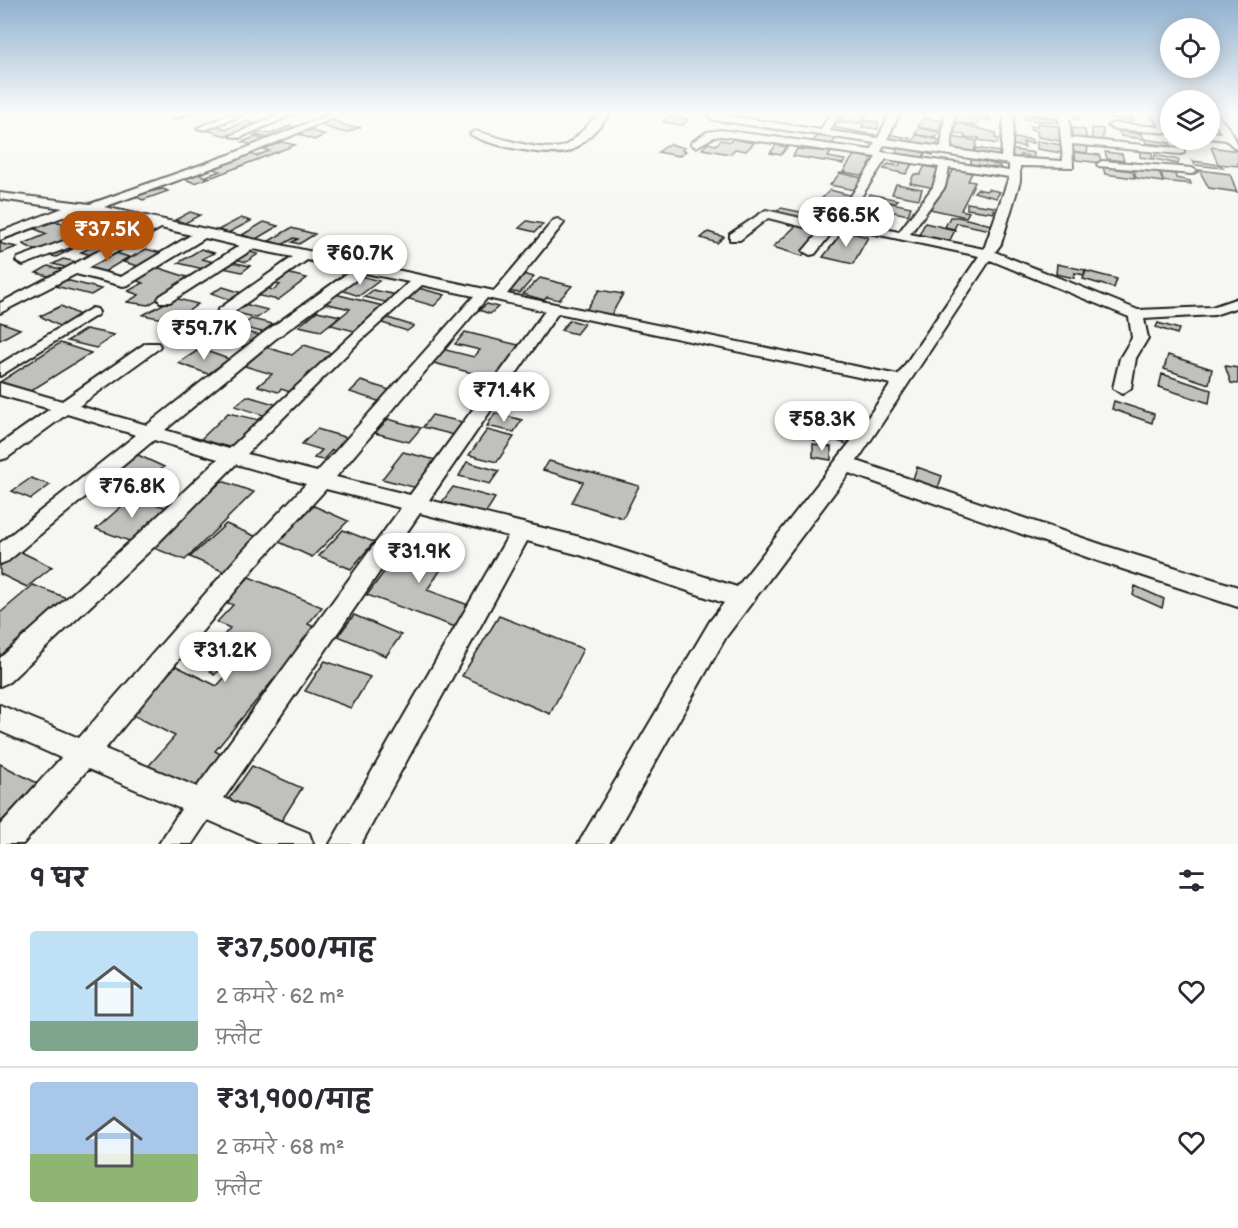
<!DOCTYPE html>
<html lang="hi">
<meta charset="utf-8">
<style>
body{margin:0;font-family:"Balsamiq Sans","Playpen Sans Deva",sans-serif;background:#f2f2f3;color:#2b2b33;height:100vh;display:flex;flex-direction:column;font-size:22px;white-space:nowrap}
*{box-sizing:border-box;margin:0}
p{font-size:20px;color:#7c7c81}
.icon{flex:none;width:33px;height:33px;fill:none;stroke:currentColor;stroke-width:2;stroke-linecap:round;stroke-linejoin:round}
.map{position:relative;height:844px;overflow:hidden}
.sheet{display:flex;flex-direction:column;background:#fff;flex:1}
.sheet>*{flex:none}
.controls{position:absolute;left:1160px;top:18px;display:grid;gap:12px}
.controls a{display:grid;place-items:center;width:60px;height:60px;border-radius:50%;background:#fff;box-shadow:0 3px 15px #0003;font-size:30px}
.price{position:absolute;translate:-50% -51px;padding:0 14px;border-radius:21px;background:#fff;color:#222;font-size:20px;line-height:39px;filter:drop-shadow(0 2px 3px #0008)}
.price::after{content:'';position:absolute;left:50%;top:36px;width:18px;height:14px;margin-left:-9px;background:inherit;clip-path:polygon(0 0,100% 0,50% 100%)}
.price.current{background:#b45309;color:#fff}
ul{padding:0;list-style:none}
li{display:flex;align-items:center;gap:18px;height:150px;padding:0 30px}
li+li{border-top:2px solid #e1e1e2}
li span{display:grid;place-items:center;flex:none;width:168px;height:120px;border-radius:6px;color:#555}
li>.icon{margin-inline-start:auto}
span .icon{width:72px;height:72px;fill:#fffc;stroke-width:1}
li b{font-size:26px}
h2{display:flex;justify-content:space-between;align-items:center;height:72px;padding:0 30px;font-size:26px}
.map>svg:first-child{display:block}
</style>
<div class="map">
<svg width="1238" height="844" viewBox="0 0 1238 844">
<rect width="100%" height="100%" fill="#f6f6f2"/>
<filter id="ink" filterUnits="userSpaceOnUse"><feTurbulence type="fractalNoise" baseFrequency=".0167" numOctaves="2"/><feDisplacementMap in="SourceGraphic" scale="12" xChannelSelector="R" yChannelSelector="G"/><feConvolveMatrix kernelMatrix="1 2 1 2 8 2 1 2 1" color-interpolation-filters="sRGB"/></filter>
<g filter="url(#ink)">
<path fill="#c0c0bd" stroke="#1c1c1c" stroke-width="1.5" d="M846,113H862L867,114L860,123H838Z
M957,113H960L991,118L990,121L978,119L977,126L954,122Z
M1110,113L1133,117L1134,121L1111,118Z
M1025,115L1059,119L1060,123L1025,119Z
M668,116L688,119L683,125L663,122Z
M923,118L943,121L938,131L918,127Z
M332,120L349,127H361L345,133L319,125Z
M864,120L878,122V129L862,127Z
M246,121L259,125L226,136L203,129L214,125L227,129Z
M958,123L996,133L995,138L999,139L997,144L978,140L979,138H964L965,135L953,133Z
M1037,123L1061,127V141L1038,137L1037,131L1030,129V126L1037,127Z
M290,126L301,128L273,139L254,135L262,132L271,134Z
M832,127L875,135L871,139L828,131Z
M919,128L940,132L936,138L915,134Z
M1073,128L1085,130L1087,143L1082,142V139L1071,137Z
M1092,128L1103,129V140H1108V143L1092,141Z
M309,130L325,135L314,140L298,134Z
M1119,131L1142,134L1144,139L1121,136Z
M820,134L838,137L829,146L812,142Z
M887,134L910,138L908,143L885,139Z
M917,135L940,140L935,147L911,142Z
M255,137L267,140L255,146L242,142Z
M952,137L977,141L974,152L949,148Z
M1009,138L1031,139L1033,143L1023,142L1025,147L1012,145Z
M733,139L754,143L746,151L735,149L730,154L702,149L708,143L716,145L721,140L730,142Z
M1145,139L1170,143L1171,146L1146,143Z
M1037,141L1061,145L1062,153L1037,149Z
M282,142L295,145L210,178L206,176L220,171L213,169L250,154L256,156L269,151L263,149Z
M669,144L685,148L682,150L686,151L679,156L658,152Z
M1074,144L1088,147L1087,153L1072,151Z
M776,145L787,147L781,155L770,153Z
M899,146L925,153L926,149L934,151L933,155L925,153L923,158L894,155Z
M1211,147L1238,151V166L1218,164Z
M976,148L1000,152L998,156L975,152Z
M797,149L831,152L828,157L845,160L843,164L793,156Z
M1009,149L1034,153L1033,161L1028,160V156L1020,155V160L1007,158Z
M1140,149L1152,151V159L1140,157Z
M1074,152L1099,155L1102,163L1076,160Z
M1105,152L1122,154L1124,161L1107,159Z
M854,155L876,159L866,176L843,172Z
M1155,155L1179,160L1178,164L1154,159Z
M971,157L1000,166L1001,170L971,166Z
M1193,161L1220,165L1223,168L1195,165Z
M901,162L912,164L906,174L884,169L888,164L899,166Z
M925,166L939,169L935,178H939L934,188L910,183L914,174L920,175Z
M1103,167L1132,171L1135,178L1105,174Z
M954,169L972,173L968,181L975,182L961,210L969,212L966,217L930,209Z
M1134,169L1159,172L1163,182L1136,178Z
M1199,170L1230,174L1237,192L1209,188Z
M1161,172L1175,174L1176,178L1190,181L1191,184L1163,181Z
M840,173L863,178L854,190L830,185Z
M198,174L208,178L195,183L184,179Z
M896,184L922,189L919,199L892,194Z
M163,189L168,191L143,200L132,195Z
M977,189L986,191L988,189L1000,192L996,198L974,192Z
M830,190L853,196L834,222L807,214Z
M870,194L898,200L895,203L868,197Z
M887,202L911,207L908,215L884,210Z
M967,203L994,207V213L967,209Z
M853,204L881,210L872,226L855,222L858,216L847,214Z
M781,208L805,213L799,220L775,213Z
M190,212L200,215L185,223L175,220Z
M96,216L108,221V224L77,231L83,234L37,251L23,244L47,234L33,228L40,223L60,222L71,230L74,228L71,226Z
M950,217H958L992,225L990,230L957,223L954,229L945,227Z
M241,218L251,221L228,233L218,230Z
M527,221L543,224L535,232L519,228Z
M264,222L278,226L256,239L242,235Z
M925,223L955,230L949,242L919,235Z
M136,225L144,227L126,237L106,232L111,229H128Z
M797,225L825,233L802,256L773,247Z
M291,228L315,234L299,244L292,242L298,239L294,238L282,245L269,241Z
M843,231L868,237L853,264L823,257Z
M708,232L724,237L717,243L701,238Z
M0,241L2,244L17,247L0,253Z
M75,242L83,244L56,257L47,255L56,251L63,252Z
M96,245L108,248L94,256L81,252Z
M146,249L161,253L138,266L123,262Z
M201,249L214,253L202,259L214,262L203,269L178,263Z
M244,251L258,254L246,262L232,258Z
M113,252L129,257L104,272L83,267Z
M63,259L82,263L72,269L53,264Z
M227,261L250,266L242,272L218,267Z
M1057,264L1085,270L1084,275L1075,273L1074,278L1056,274Z
M48,266L69,271L57,278L36,273Z
M156,267L193,279L148,305L127,302L139,295L128,291L143,283L133,279Z
M1086,271L1117,279L1114,288L1083,279Z
M286,273L307,278L278,300L255,295L265,288L274,290L280,285L271,283Z
M522,274L534,277L520,293L507,291Z
M361,276L379,281L359,296L341,290Z
M540,278L572,286L559,300L547,297L544,300L523,294Z
M66,280L101,289L91,295L55,286Z
M223,287L245,294L234,301L211,293Z
M418,288L445,295L434,306L406,298Z
M373,290L397,295L389,303L364,297Z
M599,290L623,294L611,315L586,310Z
M335,294L383,306L354,331L331,325L350,309L324,303Z
M174,298L198,304L174,321L143,315Z
M244,304L268,310L257,318L233,312Z
M487,304L498,307L490,314L479,310Z
M61,306L82,316L61,327L40,316Z
M317,311L340,316L321,331L299,326Z
M388,318L414,326L407,331L382,323Z
M251,319L273,324L262,332L241,327Z
M570,320L584,324L576,334L561,330Z
M0,322L20,329L0,340Z
M194,323L219,328L205,340L179,335Z
M1158,323L1179,329L1177,334L1156,327Z
M86,329L114,335L96,348L67,341Z
M226,329L261,335L248,347L213,342Z
M465,332L522,346L495,379L430,362L442,349L474,357L480,350L455,344Z
M60,343L91,353L29,392L0,382Z
M304,345L334,354L290,392L281,389L278,392L258,386L272,374L241,365L265,347L292,355Z
M200,349L229,359L208,374L178,363Z
M1168,355L1212,369L1209,384L1164,369Z
M1225,366L1238,368V384L1231,383Z
M1162,374L1211,390L1209,403L1159,387Z
M361,381L393,391L381,402L350,392Z
M517,382L544,388L530,409L502,402Z
M247,396L278,405L266,416L235,406Z
M1114,401L1154,414L1152,423L1112,409Z
M228,413L264,421L237,449L200,440Z
M495,413L522,420L514,432L487,426Z
M432,415L467,423L458,436L423,427Z
M388,419L406,424L421,428L409,442L375,433Z
M317,429L351,439L339,452L332,450L323,460L314,458L322,450L302,444Z
M487,430L514,437L497,462L469,455Z
M816,430L852,442L850,445L829,438L826,445L811,439Z
M813,444L831,447V460L813,457Z
M403,452L440,461L421,489L382,479Z
M138,455L164,467L142,484L116,471Z
M549,461L639,486L623,518L572,502L583,482L543,470Z
M467,462L499,471L490,484L459,476Z
M917,467L942,476L937,491L912,482Z
M31,478L50,485L31,499L12,491Z
M222,481L254,492L185,560L151,547Z
M453,487L495,498L485,514L442,502Z
M132,497L168,508L132,542L96,529Z
M314,506L348,521L312,557L277,541Z
M226,524L262,539L227,573L190,557Z
M343,530L374,542L351,569L319,556Z
M410,537L453,552L427,590L471,606L458,628L367,595Z
M19,551L52,567L27,587L0,574V566Z
M249,577L322,607L308,624L316,628L215,751L224,756L192,795L145,770L175,736L131,714L176,666L217,686L259,638L251,634L237,650L219,641L230,628L217,622L233,605L226,602Z
M33,585L72,600L0,666V613Z
M1135,586L1164,599L1162,608L1133,595Z
M354,615L401,635L386,656L338,636Z
M499,616L583,649L550,714L462,676Z
M207,640L229,663L214,675L192,652Z
M325,661L370,677L351,708L305,691Z
M0,764L37,783L0,823Z
M252,766L302,788L275,831L223,807Z"/>
<g fill="none" stroke-linecap="round" stroke-linejoin="round">
<defs>
<path id="minor" d="M177,113H191L172,119V115Z
M233,113H247L205,130L197,128Z
M283,113H296L239,138L230,136Z
M332,113H345L237,159L104,207L494,291L554,220L558,219L564,223L507,294L898,375L979,256L837,226L815,254L810,255L803,251L820,231L768,218L740,240H730V234L766,210L826,224L853,193L876,157L721,136L714,137L696,147L691,144L692,142L707,132L721,130L871,150L875,143L714,120L709,117L712,113L821,130L830,113H840L830,131L878,138L890,113H900L887,139L941,147L945,113H955L951,149L1001,157L1004,113H1014L1011,158L1063,161L1059,118L1031,113H1064L1079,117L1069,119L1071,138L1184,149V153L1180,154L1072,144L1073,167L1020,166V181L1001,244L995,252L1138,310L1212,307L1238,298V307L1214,315L1144,319L1148,338L1136,358L1131,388L1122,394L1113,388L1120,358L1132,338L1129,317L990,260L857,461L1106,546L1238,587V607L1098,561L849,473L726,637L609,844H578L710,621L724,603L580,555L527,541L361,844H330L508,536L420,513L224,798L309,833L313,844H263L208,820L192,844H159L181,809L88,769L23,844H0V825L61,758L0,731V705L79,738L240,554L306,484L236,464L157,544L9,682L0,686V658L141,532L218,459L154,440L8,561L0,564V543L136,435L67,414L7,458L0,460V444L50,409L0,395V383L62,401L146,343H158L160,346L158,349L79,406L147,425L262,334L352,270L307,260L229,315H219L217,312L219,309L293,257L253,249L170,302H160L158,299L160,296L239,246L205,238L128,285L123,286L76,274L0,313V303L148,225L136,222L23,265L16,261L18,258L122,219L79,211L0,240V232L63,208L0,199V193L90,204L229,155ZM884,145L1009,164V171L881,152ZM886,159L939,167L933,187L899,232L842,220L861,197ZM949,168L1009,177L984,249L910,234L945,187ZM161,228L191,235L121,277L87,268ZM365,273L409,282L229,449L165,430L274,340ZM422,285L474,296L317,472L247,454L358,343ZM487,298L545,311L410,495L336,477ZM558,313L891,384L852,440L737,587L580,537L429,500ZM326,489L401,508L197,787L105,749L256,566Z
M600,113H611C600,125 584,145 570,151C551,158 485,145 470,134L475,131C495,136 548,155 566,145C579,137 588,123 600,113Z
M1151,113H1161L1170,128V133L1113,129L1108,126L1113,123L1160,127Z
M1209,113H1216C1225,125 1238,136 1238,151L1226,140L1209,138V132L1221,133Z
M1102,161L1192,168L1197,171L1192,174L1098,166L1097,164Z
M92,308L97,309L99,312L97,315L0,376V364Z"/>
</defs>
<use href="#minor" stroke="#1c1c1c" stroke-width="4"/>
<use href="#minor" fill="#f6f6f2" fill-rule="evenodd"/>
</g>
</g>
<linearGradient id="sky" x2="0" y2="1"><stop stop-color="#90b1cf"/><stop offset="0.49" stop-color="#fbfbf9"/><stop offset="1" stop-color="#fbfbf9" stop-opacity="0"/></linearGradient>
<rect width="1238" height="231" fill="url(#sky)"/>
</svg>
<div class="controls">
<a><svg class="icon" aria-label="locate" viewBox="0 0 24 24"><circle cx="12" cy="12" r="6"/><path d="M12 2v4M12 18v4M2 12h4M18 12h4"/></svg></a>
<a><svg class="icon" aria-label="layers" viewBox="0 0 24 24"><path d="M12 4l9 5-9 5-9-5zM3 14l9 5 9-5"/></svg></a>
</div>
<b class="price" style="left:846px;top:248px">₹66.5K</b>
<b class="price current" style="left:107px;top:262px">₹37.5K</b>
<b class="price" style="left:360px;top:286px">₹60.7K</b>
<b class="price" style="left:204px;top:361px">₹59.7K</b>
<b class="price" style="left:504px;top:423px">₹71.4K</b>
<b class="price" style="left:822px;top:452px">₹58.3K</b>
<b class="price" style="left:132px;top:519px">₹76.8K</b>
<b class="price" style="left:419px;top:584px">₹31.9K</b>
<b class="price" style="left:225px;top:683px">₹31.2K</b>
</div>
<section class="sheet">
<h2>9 घर<svg class="icon" aria-label="filters" viewBox="0 0 24 24"><path d="M4 7h16M4 17h16"/><circle cx="9" cy="7" r="2"/><circle cx="15" cy="17" r="2"/></svg></h2>
<ul>
<li><span style="background:linear-gradient(#bfe0f5 75%,#7fa58c 0)"><svg class="icon" aria-label="home" viewBox="0 0 24 24"><path d="M3 11l9-7 9 7M6 9v11h12V9"/></svg></span><div><b>₹37,500/माह</b><p>2 कमरे · 62 m²</p><p>फ़्लैट</p></div><svg class="icon" aria-label="heart" viewBox="0 0 24 24"><path d="M12 20l-8-8c-3-5 5-10 8-4 3-6 11-1 8 4z"/></svg></li>
<li><span style="background:linear-gradient(#a9c7e8 60%,#8fb573 0)"><svg class="icon" aria-label="home" viewBox="0 0 24 24"><path d="M3 11l9-7 9 7M6 9v11h12V9"/></svg></span><div><b>₹31,900/माह</b><p>2 कमरे · 68 m²</p><p>फ़्लैट</p></div><svg class="icon" aria-label="heart" viewBox="0 0 24 24"><path d="M12 20l-8-8c-3-5 5-10 8-4 3-6 11-1 8 4z"/></svg></li>
</ul>
</section>
